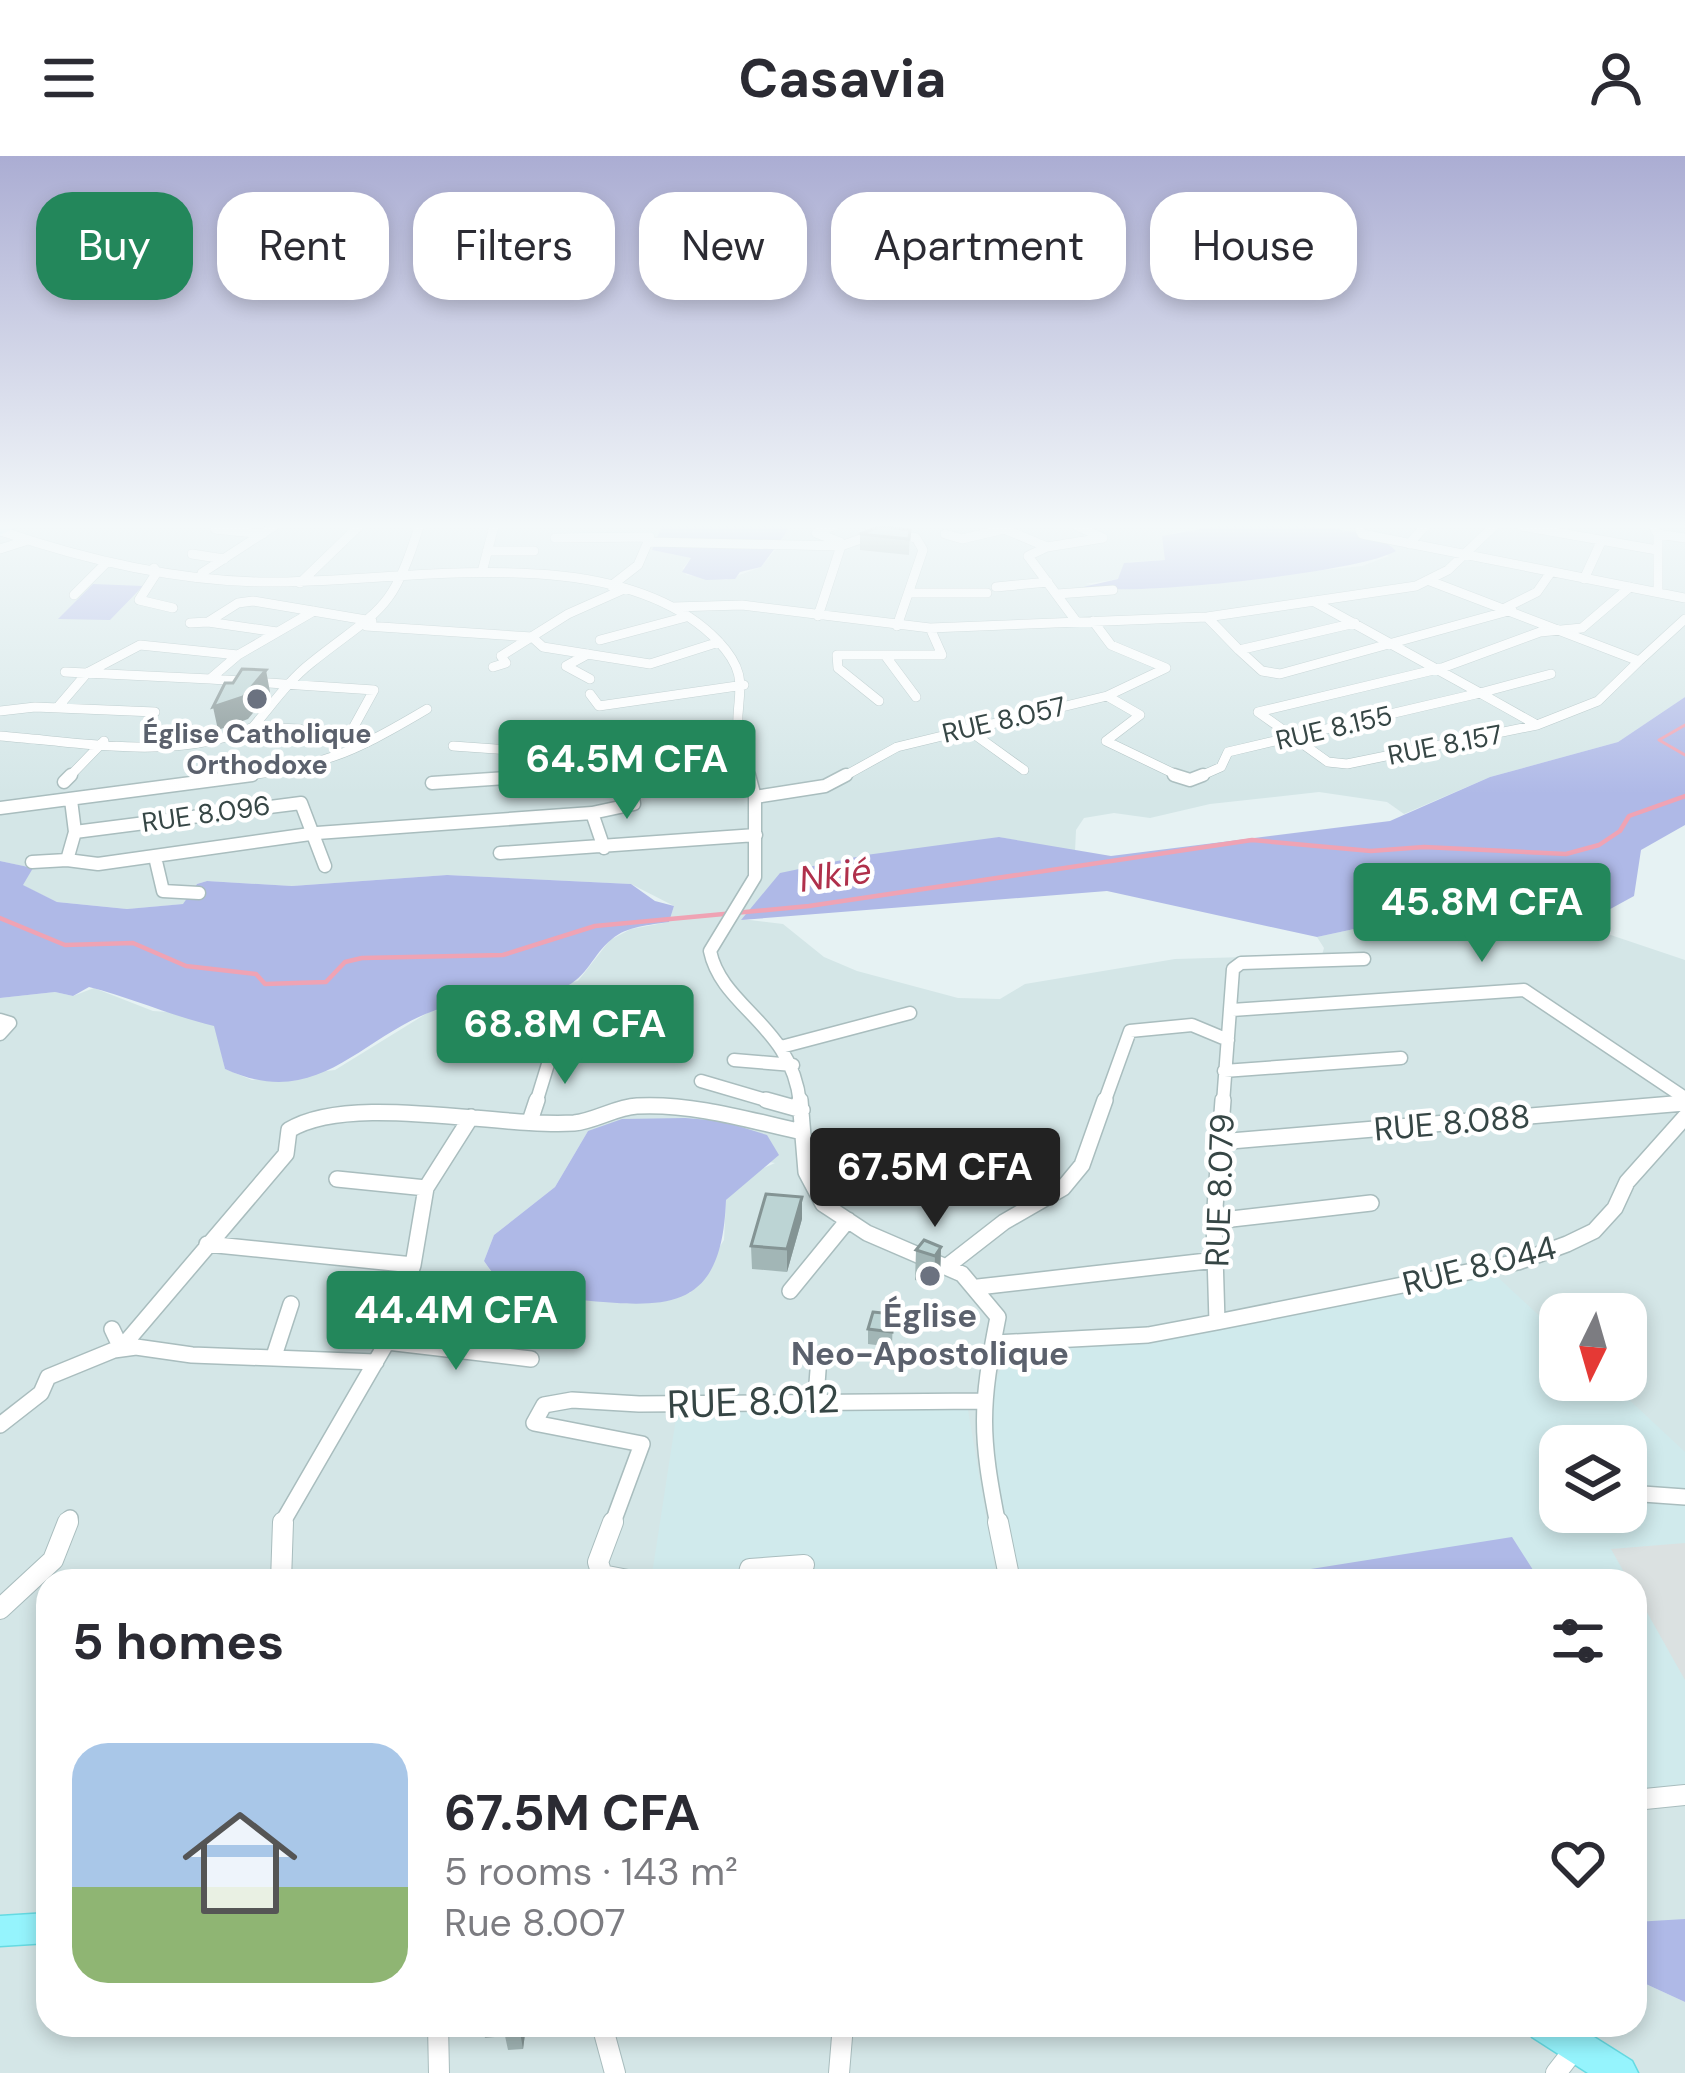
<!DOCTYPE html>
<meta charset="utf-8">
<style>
body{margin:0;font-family:"DM Sans",sans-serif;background:#f2f2f3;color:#2b2b33;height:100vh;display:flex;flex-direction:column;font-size:45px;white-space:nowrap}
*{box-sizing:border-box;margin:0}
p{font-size:39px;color:#7c7c81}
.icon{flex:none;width:66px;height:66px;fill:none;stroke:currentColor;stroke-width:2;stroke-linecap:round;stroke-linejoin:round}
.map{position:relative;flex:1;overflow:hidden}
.panel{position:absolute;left:36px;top:1413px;width:1611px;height:468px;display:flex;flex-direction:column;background:#fff;border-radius:36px;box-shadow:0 6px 18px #0003}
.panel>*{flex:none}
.guide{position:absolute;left:36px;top:36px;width:1614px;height:108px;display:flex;gap:24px}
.needle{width:78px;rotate:185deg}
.fabs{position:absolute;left:1539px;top:1137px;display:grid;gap:24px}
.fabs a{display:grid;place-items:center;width:108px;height:108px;border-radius:24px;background:#fff;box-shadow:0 6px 18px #0003;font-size:60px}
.price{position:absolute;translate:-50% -102px;padding:0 27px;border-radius:12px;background:#23875b;color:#fff;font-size:39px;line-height:78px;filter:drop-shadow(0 3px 6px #0008)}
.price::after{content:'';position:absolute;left:50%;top:72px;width:36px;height:27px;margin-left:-18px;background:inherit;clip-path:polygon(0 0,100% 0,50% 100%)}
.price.on{background:#222;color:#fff}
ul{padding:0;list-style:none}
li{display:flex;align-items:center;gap:36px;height:300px;padding:0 36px}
li span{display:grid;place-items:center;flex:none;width:336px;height:240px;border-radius:36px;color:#555}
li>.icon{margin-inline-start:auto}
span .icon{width:144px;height:144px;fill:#fffc;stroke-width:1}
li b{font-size:51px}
h2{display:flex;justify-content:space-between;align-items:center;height:144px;padding:0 36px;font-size:51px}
.chip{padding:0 42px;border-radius:36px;background:#fff;box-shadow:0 6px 18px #0003;font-size:42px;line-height:108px}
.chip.on{background:#23875b;color:#fff}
header{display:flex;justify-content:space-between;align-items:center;height:156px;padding:0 36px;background:#fff;font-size:54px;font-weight:700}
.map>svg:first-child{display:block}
</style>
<header><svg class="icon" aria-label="menu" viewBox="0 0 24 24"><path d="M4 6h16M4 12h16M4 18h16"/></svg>Casavia<svg class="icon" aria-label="person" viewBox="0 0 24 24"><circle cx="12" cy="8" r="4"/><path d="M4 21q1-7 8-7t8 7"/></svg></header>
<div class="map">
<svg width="1685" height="1917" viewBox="0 0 1685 1917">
<rect width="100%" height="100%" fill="#e6f2f3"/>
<path fill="#d4e6e7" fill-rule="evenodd" d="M0,370H662L653,394L691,402L683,412L686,419L726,424L761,411L781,387L786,370H1217L1172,377L1165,404L1130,406L1119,423L1085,428L1145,433L1362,410L1389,400L1312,371L1289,370H1685V541L1618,586L1490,621L1404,658L1387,646L1319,636L1210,648L1150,662L1114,657L1084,662L1076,674L1075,696L999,681L742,763L783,768L824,801L857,815L958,842L1000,843L1025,828L1175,803L1322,799L1324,792L1317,781L1368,770L1505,775L1581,769L1685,804V1763L1680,1767L1635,1766V1425H48V1869H1635V1823L1685,1846V1917H0V842L55,836L73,840L94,832L153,855L182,857L215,869L225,913L252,924L335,914L429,856L578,825L610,784L631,773L669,766L674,750L631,728L447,719L292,730L207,725L197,728L184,748L127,753L57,746L22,729L32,712L0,705ZM588,975L775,1007L755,1016L726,1044L724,1084L690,1137L584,1144L520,1139L500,1129L484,1105L494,1079L555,1031ZM1560,1158H1626V1224H1560ZM1560,1290H1626V1356H1560Z"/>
<path fill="#d0eaec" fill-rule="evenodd" d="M1489,1113L1560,1179V1224H1608L1685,1296V1635L1635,1640V1425H1017L988,1309V1244L1008,1196L1148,1183ZM1560,1290H1626V1356H1560Z
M967,1248L997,1425H651L678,1249Z"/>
<path fill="#afb9e7" d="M662,370H786L788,374L761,411L740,416L735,423L706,424L682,416L691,402L652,394Z
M1217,370C1259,370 1368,364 1396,395C1358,417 1129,441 1083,431L1118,423L1124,407L1165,404L1162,380Z
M93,428L143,430L110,464L58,463Z
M1685,541V669L1641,694L1634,740L1581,769L1505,775L1368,770L1317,781L1107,735L741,764L780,717L866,699L999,681L1111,700L1390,665L1490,621L1618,586Z
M0,705L33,712L23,729L57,746L127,753L183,748L197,728L207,725L292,730L447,719L631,728L655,745L674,750L669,766C650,769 627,770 612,783C592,799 588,821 563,832C521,838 476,841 436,854C360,880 319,956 225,913L214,870C172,860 132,842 89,831L73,840L55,836L0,842Z
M685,962L722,965L767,979L779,999L726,1044C722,1154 671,1153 581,1144C535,1140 512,1148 484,1105L494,1079L555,1031L588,975L622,963Z
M1512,1381L1540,1425L1248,1423Z
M1685,1763V1846L1635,1823V1766Z"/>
<path fill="#dbe1e1" d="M1685,1387V1524L1635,1435V1425H1629L1611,1393Z"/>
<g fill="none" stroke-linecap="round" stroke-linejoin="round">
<path stroke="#efa3b4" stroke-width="3" d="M1685,569L1659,584L1685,599"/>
<path stroke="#efa3b4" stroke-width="4.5" d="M0,762L65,789L133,787L186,810L256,818L265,828L326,826L345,806L362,802L503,799L595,770L809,750L1252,684L1371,695L1424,691L1566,698L1599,689L1620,675L1629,660L1685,640"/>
<defs>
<path id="minor-far3" d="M833,370L816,377L840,386
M896,370L883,375L916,382L923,394L897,470
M997,370L1047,391L1028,400L1076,465
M1077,370L1103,382
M1358,370L1362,378L1685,442
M1521,370L1657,394
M1653,370L1658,378V436
M215,373L263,378
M1,375C83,403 172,424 259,426C393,429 615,378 718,485C753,522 735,538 738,577C740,592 746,607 750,622
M945,378L962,383L1004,373
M1658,378L1685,382
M555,382L650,381L638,409L611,430
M650,386L841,390
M1409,388L1425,370
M1047,391L1103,382
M0,393L25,385
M487,395H534
M192,398L224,403
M154,412L157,416L139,444L173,452
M482,416L494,370
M202,417L274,370
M1584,423L1601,386
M1430,425L1639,505L1685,463
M300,427L359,370
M996,431L1048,426
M909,437H987
M1057,438L1113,434
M74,439L107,406
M673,451L742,449L930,472L1207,461L1416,430L1448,414L1494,370
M1505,452L1537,436L1551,416
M818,460L841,390L883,375L869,370
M1207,461L1239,494L1355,467
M190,467L208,466
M366,470L532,481L543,491L650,508L719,486
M277,476L208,466L238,447L253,445L372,465
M600,484L686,461
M1239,494L1262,515L1280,518L1512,454
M588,498L566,510L590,523
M887,502L916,541
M493,511L506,507L501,500L568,458L622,434
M65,516L210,523L238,499
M210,523L374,534L352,574
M1480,537L1551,518
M590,538L599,550L744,529
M1107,540L1140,559L1106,585L1183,622
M879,545L838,512L837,499H942L930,472
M57,552L87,517L140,489L238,499L314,455
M0,555L35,551L155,556
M1258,556L1442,512L1540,476L1582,472L1630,431
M1258,556L1328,606L1347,608L1537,569L1480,537
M1537,569L1598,545L1639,505
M300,573L253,571C271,550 289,524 311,507C377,454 393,458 419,370
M967,573L1024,614
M0,580C80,586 178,606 253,571
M453,590L554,597L633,593
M68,622L104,585
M230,622C323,609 346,601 427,553
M509,622L629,613
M630,622L633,593L740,585
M841,622L897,591L1107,540L1166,512L1111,489L1093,465
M1196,622L1221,611L1228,596L1480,537L1313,445"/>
<path id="minor-far2" d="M749,619L755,641V721L710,795C722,852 792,869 800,947
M1174,619L1190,624L1203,619
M64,626L71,619
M432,627L551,619
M755,641L825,630L846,619
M71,644L75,676L301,647L325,710
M0,652L252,619
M75,676L67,704L98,708L317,677L592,657
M604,692L592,657L634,648L630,619
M500,697L756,679
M155,701L163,735L199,737
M32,706L67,704
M1232,854L1524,834L1685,942
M0,864L10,867L0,878
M781,891L910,857
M469,894H596
M734,904L793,909
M1224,915L1401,902
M701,925L776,947
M536,947L556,882
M1104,947L1130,875L1192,869L1228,884
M1223,947L1233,813L1241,807L1364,803"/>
<path id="minor-far1" d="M766,944L802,954
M800,944L806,1016L823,1048L867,1077L962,1118L998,1161C980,1252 980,1278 998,1369
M530,965L537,944
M1219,986L1685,947
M337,1023L426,1032
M1214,1065L1371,1047
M207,1088L413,1109
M950,1108L1004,1066L1063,1032L1082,1009L1105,944
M978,1131L1216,1104
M790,1135L848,1064
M1217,1166L1518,1106L1567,1088L1594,1075L1615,1052L1627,1026L1685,961
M112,1173L121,1192L286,998L289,974C351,936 498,972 574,967C595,965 616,951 637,950C692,947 749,964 802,976
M387,1186L531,1203
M995,1187L1148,1179L1217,1166L1214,1065L1223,944
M274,1200L291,1148
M816,1241L819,1201
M0,1269L41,1237L48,1221L114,1194L136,1191L192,1199L376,1206
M1629,1337L1685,1341
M67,1369L70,1362
M281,1369L387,1186L413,1109L426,1032L471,961
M612,1369L642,1288L534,1267L544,1249L572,1244L639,1248L981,1245"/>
<path id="minor" d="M613,1366L598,1406L602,1419L633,1425
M998,1366L1010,1425
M281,1425L283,1366
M747,1425L750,1413L804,1409
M0,1453L53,1404L68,1366
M1635,1644L1685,1639
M438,1869L439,1917
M602,1869L615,1917
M839,1917L843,1869
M1556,1917L1577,1890"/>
<path id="secondary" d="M19,370L0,379V371Z"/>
<path id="primary" d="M48,1757V1787L0,1790V1760Z
M1527,1869H1575L1632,1905L1638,1917H1588L1532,1881Z"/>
</defs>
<use href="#minor-far3" stroke="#a9bdbe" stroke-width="10"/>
<use href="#minor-far2" stroke="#a9bdbe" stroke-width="15"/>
<use href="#minor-far1" stroke="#a9bdbe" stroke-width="18"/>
<use href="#minor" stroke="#a9bdbe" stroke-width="22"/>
<use href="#secondary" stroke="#94c9cf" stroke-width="3"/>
<use href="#primary" stroke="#65dae2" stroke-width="3"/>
<use href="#minor-far3" stroke="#fff" stroke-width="9"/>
<use href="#minor-far2" stroke="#fff" stroke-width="12"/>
<use href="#minor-far1" stroke="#fff" stroke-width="15"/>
<use href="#minor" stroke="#fff" stroke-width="20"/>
<use href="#secondary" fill="#c5f7fe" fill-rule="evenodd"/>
<use href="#primary" fill="#95f4fd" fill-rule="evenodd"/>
</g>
<path fill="#a2b6b6" d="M910,374L909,399L860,394V378Z
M802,1063L787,1116L752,1113L751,1090Z
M941,1091L940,1122L934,1130L915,1124L916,1094Z
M893,1158L892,1191L868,1188V1173Z
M482,1869H549V1876L525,1878L523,1893L508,1894L505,1880L485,1882Z"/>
<path fill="#849494" d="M266,514L270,536L248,563L218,574L213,551Z
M802,1041V1063L787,1116V1093Z
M941,1091L940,1122L934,1130L935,1100Z
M523,1869L525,1878L523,1893L519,1870Z"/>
<path fill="#bcd4d4" stroke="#849494" stroke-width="3" d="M881,370L910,374L909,383L860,378Z
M242,513L266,514L243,541L213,551L225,527H233Z
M766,1038L802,1041L787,1093L751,1090Z
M924,1084L941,1091L935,1100L916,1094Z
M873,1156L893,1158L892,1176L868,1173Z"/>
<linearGradient id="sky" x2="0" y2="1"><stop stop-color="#abadd3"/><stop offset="0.58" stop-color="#f4f9fa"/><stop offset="1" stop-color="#f4f9fa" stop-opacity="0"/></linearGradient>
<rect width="1685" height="638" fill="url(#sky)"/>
<g fill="#6b7280" stroke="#fff" stroke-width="4.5">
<circle cx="257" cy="543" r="12"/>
<circle cx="930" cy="1120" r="12"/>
</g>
<g text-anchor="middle" stroke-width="9" stroke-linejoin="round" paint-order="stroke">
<g font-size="27" fill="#364645" stroke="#fff">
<text transform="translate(1004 564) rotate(-13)" y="9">RUE 8.057</text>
<text transform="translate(1334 572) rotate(-13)" y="9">RUE 8.155</text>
<text transform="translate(1445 589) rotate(-11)" y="9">RUE 8.157</text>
<text transform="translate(206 658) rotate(-8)" y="9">RUE 8.096</text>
</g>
<g font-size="27" font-weight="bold" fill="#5b616d" stroke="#fff">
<text x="257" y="587">Église Catholique<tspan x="257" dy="31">Orthodoxe</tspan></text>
</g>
<g font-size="33" fill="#364645" stroke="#fff">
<text transform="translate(1452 966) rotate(-5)" y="12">RUE 8.088</text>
<text transform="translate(1219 1034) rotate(-88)" y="12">RUE 8.079</text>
<text transform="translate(1479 1109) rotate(-14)" y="12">RUE 8.044</text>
</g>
<g font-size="33" font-weight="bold" fill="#5b616d" stroke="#fff">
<text x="930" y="1171">Église<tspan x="930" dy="38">Neo-Apostolique</tspan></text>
</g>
<g font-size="36" font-style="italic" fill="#b0304b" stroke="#fff">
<text transform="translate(835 718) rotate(-8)" y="13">Nkié</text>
</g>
<g font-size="39" fill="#364645" stroke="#fff">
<text transform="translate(753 1245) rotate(-2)" y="14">RUE 8.012</text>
</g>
</g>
</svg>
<div class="fabs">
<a><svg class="needle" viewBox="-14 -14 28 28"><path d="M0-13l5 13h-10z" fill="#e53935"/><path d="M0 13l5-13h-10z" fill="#7c7c81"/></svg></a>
<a><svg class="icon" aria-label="layers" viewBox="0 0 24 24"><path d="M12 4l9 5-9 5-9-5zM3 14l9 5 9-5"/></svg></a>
</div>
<b class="price" style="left:627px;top:666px">64.5M CFA</b>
<b class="price" style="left:1482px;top:809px">45.8M CFA</b>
<b class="price" style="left:565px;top:931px">68.8M CFA</b>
<b class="price on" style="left:935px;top:1074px">67.5M CFA</b>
<b class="price" style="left:456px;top:1217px">44.4M CFA</b>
<div class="guide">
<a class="chip on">Buy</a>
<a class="chip">Rent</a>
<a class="chip">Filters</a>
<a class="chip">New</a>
<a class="chip">Apartment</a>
<a class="chip">House</a>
</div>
<section class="panel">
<h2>5 homes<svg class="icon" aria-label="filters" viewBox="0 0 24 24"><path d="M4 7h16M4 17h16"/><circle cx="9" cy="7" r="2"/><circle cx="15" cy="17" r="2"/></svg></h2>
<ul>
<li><span style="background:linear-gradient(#a9c7e8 60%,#8fb573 0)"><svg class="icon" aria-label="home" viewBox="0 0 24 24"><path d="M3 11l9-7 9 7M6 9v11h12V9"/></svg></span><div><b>67.5M CFA</b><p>5 rooms · 143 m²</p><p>Rue 8.007</p></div><svg class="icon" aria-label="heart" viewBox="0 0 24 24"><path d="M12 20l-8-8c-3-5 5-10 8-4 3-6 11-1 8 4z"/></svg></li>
</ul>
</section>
</div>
